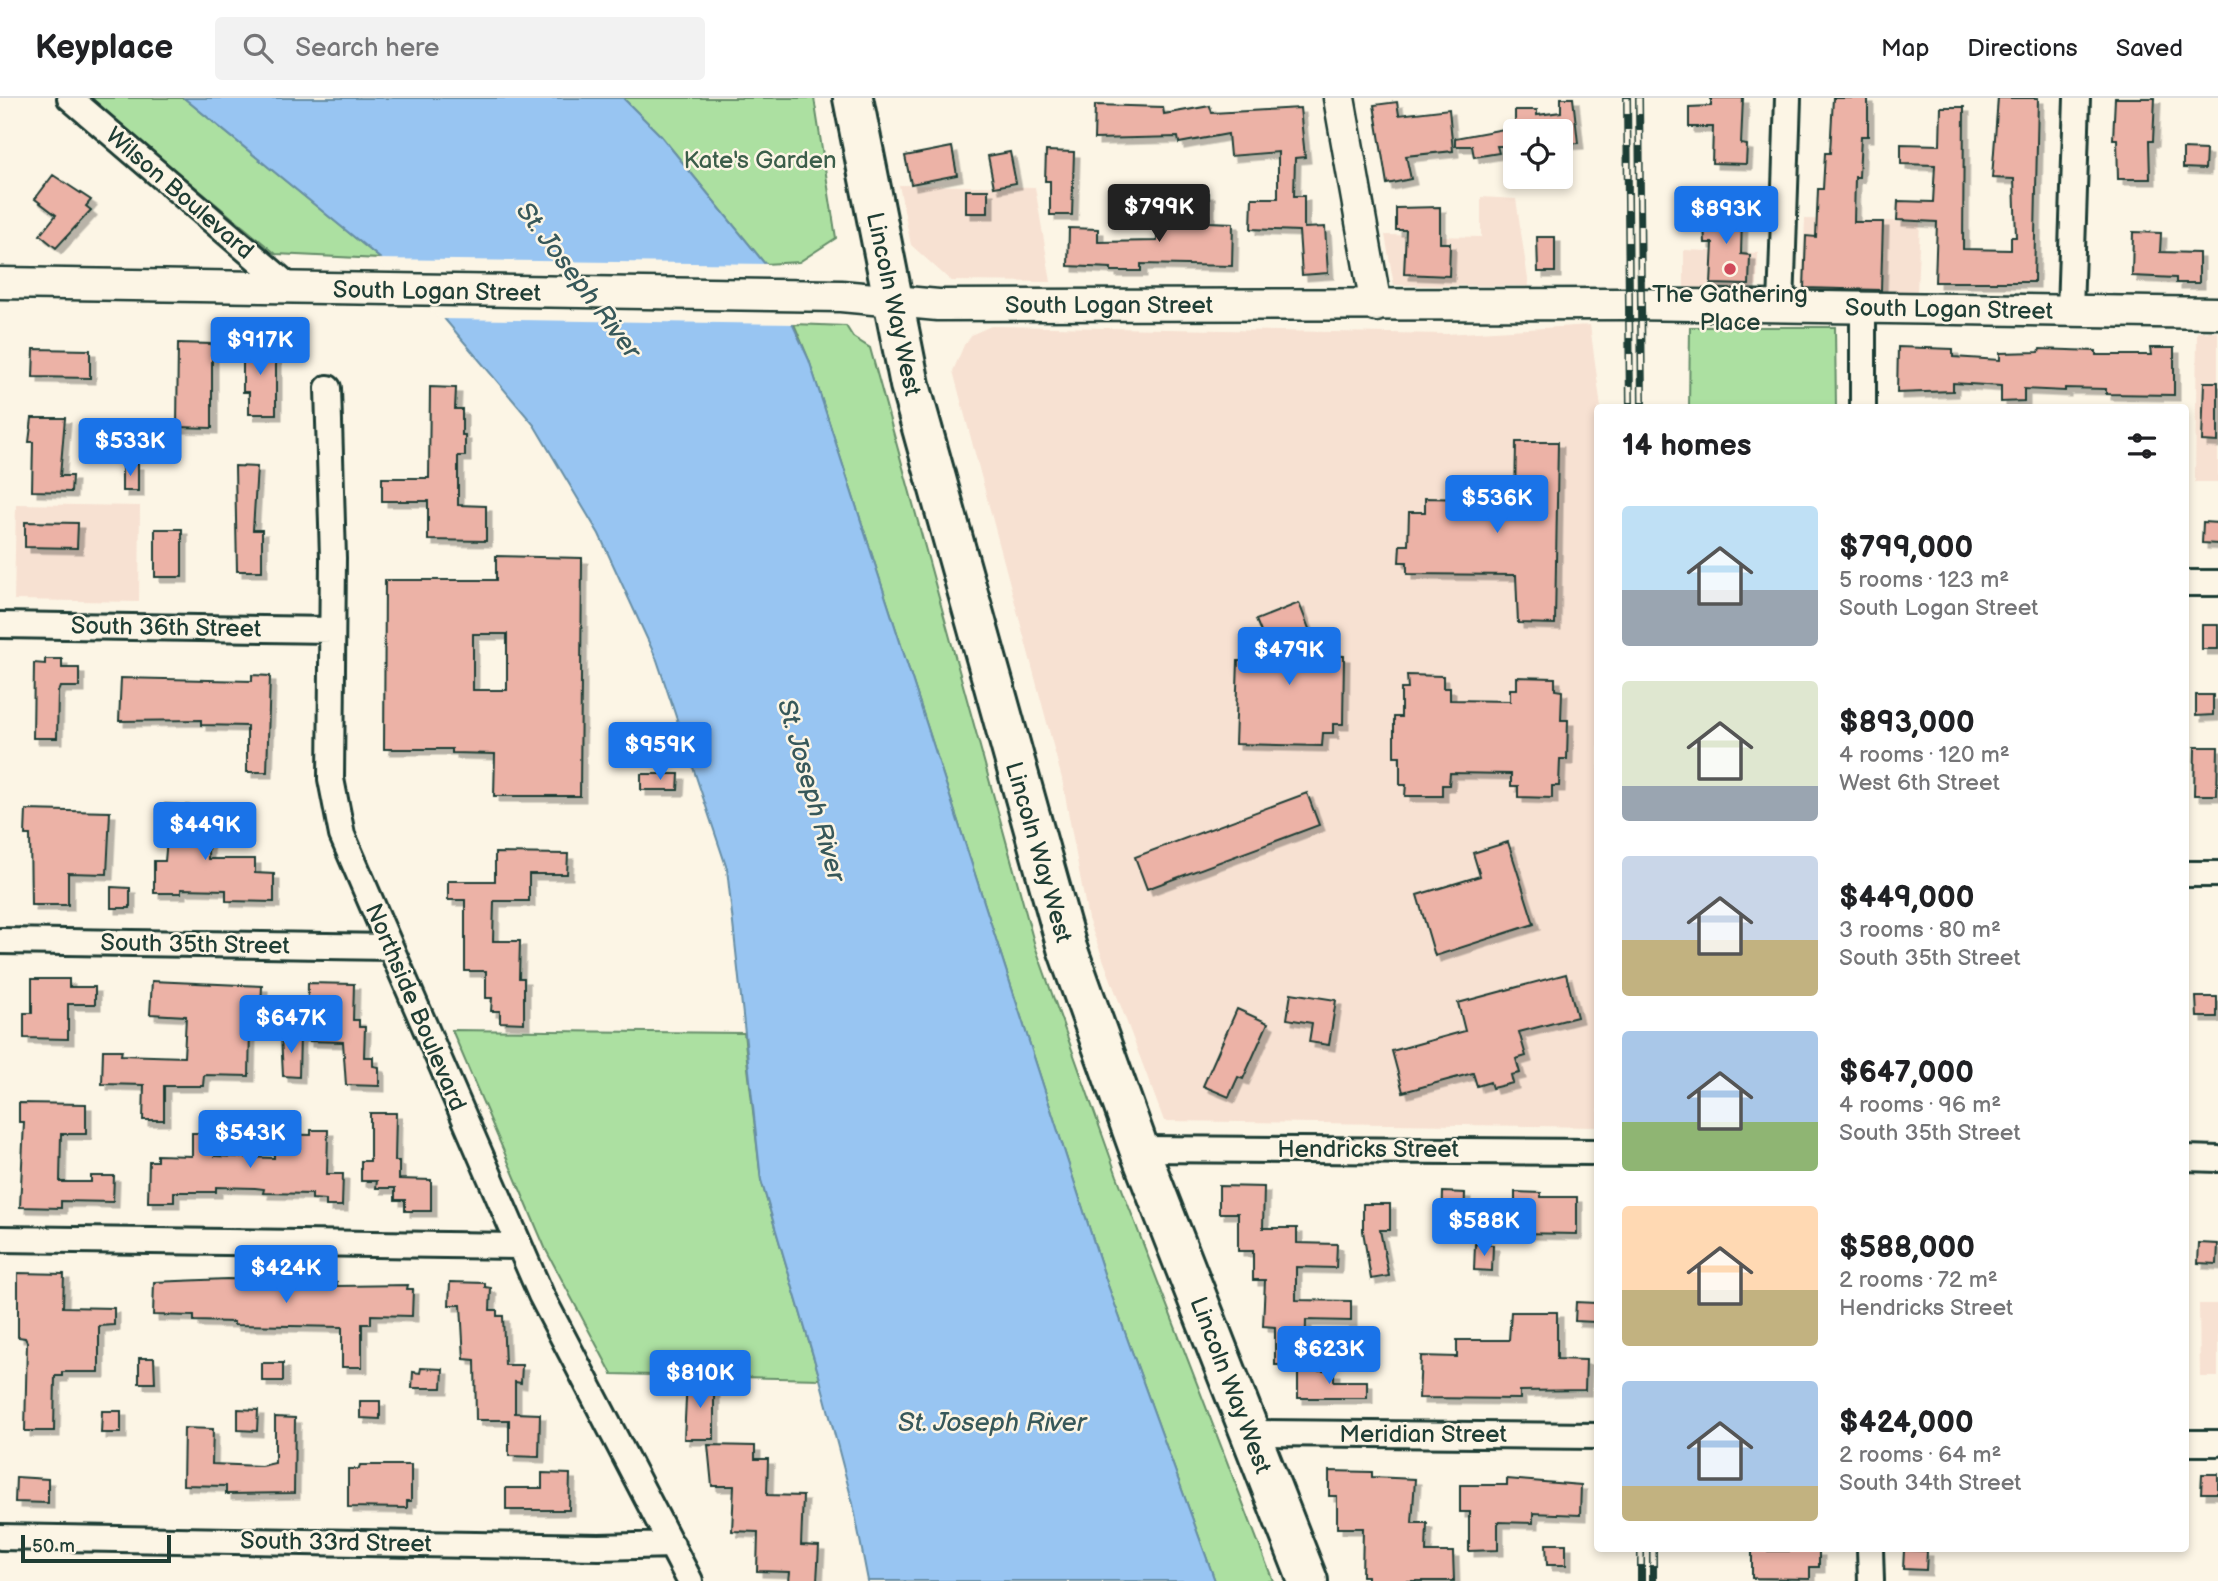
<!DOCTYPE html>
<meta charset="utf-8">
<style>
body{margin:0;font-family:"Balsamiq Sans",sans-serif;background:#f2f2f2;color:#202124;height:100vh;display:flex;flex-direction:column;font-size:26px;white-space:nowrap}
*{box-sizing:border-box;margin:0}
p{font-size:23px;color:#757577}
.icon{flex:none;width:38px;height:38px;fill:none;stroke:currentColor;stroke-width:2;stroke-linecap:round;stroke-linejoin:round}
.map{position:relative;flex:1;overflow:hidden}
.details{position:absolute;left:1594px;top:306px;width:595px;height:1148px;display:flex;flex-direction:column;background:#fff;border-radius:7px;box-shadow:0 4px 10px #0003}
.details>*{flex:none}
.tools{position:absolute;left:1503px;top:21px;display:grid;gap:14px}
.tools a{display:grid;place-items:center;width:70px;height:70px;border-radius:7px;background:#fff;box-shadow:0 4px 10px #0003;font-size:35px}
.scale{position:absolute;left:21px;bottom:18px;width:150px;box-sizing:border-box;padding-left:7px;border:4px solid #1f3d34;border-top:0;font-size:19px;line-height:24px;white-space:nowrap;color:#1f3d34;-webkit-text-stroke:5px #fcf5e5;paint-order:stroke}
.price{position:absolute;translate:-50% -60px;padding:0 16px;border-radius:7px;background:#1a73e8;color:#fff;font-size:23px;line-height:46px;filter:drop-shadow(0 2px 4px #0008)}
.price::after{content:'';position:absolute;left:50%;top:42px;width:21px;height:16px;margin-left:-10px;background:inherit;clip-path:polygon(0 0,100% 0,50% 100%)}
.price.selected{background:#222;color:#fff}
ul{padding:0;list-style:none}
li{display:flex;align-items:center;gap:21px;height:175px;padding:0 28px}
li span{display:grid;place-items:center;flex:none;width:196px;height:140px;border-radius:7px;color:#555}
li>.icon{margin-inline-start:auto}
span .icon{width:84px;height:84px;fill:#fffc;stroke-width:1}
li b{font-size:30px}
h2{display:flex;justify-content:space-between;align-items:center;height:84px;padding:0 28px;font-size:30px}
header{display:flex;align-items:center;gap:42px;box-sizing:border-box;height:98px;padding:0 35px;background:#fff;border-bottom:2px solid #e0e0e0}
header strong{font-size:33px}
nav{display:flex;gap:38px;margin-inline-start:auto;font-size:24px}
.search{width:490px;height:63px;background:#f2f2f2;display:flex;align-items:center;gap:18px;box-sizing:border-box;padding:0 24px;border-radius:7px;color:#757577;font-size:26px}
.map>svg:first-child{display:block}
</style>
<header>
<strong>Keyplace</strong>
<div class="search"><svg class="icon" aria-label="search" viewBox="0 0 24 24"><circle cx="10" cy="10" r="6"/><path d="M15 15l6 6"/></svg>Search here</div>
<nav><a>Map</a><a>Directions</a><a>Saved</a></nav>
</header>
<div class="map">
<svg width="2218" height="1483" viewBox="0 0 2218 1483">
<defs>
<filter id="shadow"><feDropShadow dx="5.5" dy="5.5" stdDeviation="0" flood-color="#0004"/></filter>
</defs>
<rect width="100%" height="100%" fill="#fcf5e5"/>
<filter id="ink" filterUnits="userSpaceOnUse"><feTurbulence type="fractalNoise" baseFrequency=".0143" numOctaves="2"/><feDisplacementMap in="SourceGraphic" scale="14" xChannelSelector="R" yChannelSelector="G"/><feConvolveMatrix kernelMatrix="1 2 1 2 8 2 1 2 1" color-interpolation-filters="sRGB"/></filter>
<g filter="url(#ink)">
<path fill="#f7e1d2" d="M899,87L1035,89L1051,184L951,183L911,147Z
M1481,99L1516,101L1529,188L1394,187L1385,137L1481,139Z
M1805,121L1920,124L1917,195L1802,192Z
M1684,152L1758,155L1757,187L1746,192L1684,191Z
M1590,227L1601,310H1598V1029L1164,1023L1088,821L1062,681L953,273L964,247L973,236L991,228L1446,236Z
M2197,234H2218V384H2195Z
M16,406L140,408L139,504L14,502Z
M2199,1206H2218V1279H2200Z"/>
<path fill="#ace0a1" stroke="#668e6a" stroke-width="2" d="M88,0H184L381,161L276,156Z
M623,0H814L836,140L799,164L765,166L661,38Z
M794,226L846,228L853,239L870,250L1035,848L1117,1078L1273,1483H1215L1106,1182L809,262Z
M1690,229H1835L1836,310H1689Z
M452,932L744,935L761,1082L820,1281L612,1276L546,1152Z"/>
<path fill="#98c5f2" stroke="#688fa6" stroke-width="2" d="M184,0H623L661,38L765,166L809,262L1106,1182L1215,1483H868L853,1406L820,1281L761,1082L727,771L657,562L599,436L534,327L443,219L381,161Z"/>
<path fill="#fcf5e5" d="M375,161L769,166L798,226L439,221Z"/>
<path fill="#ecb2a6" stroke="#1f3d34" stroke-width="2" fill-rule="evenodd" filter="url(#shadow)" d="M1561,0H1573L1578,45L1561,46V33H1516V48H1497L1499,55L1474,59L1472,48H1455V40L1515,29V12H1537V17L1561,14Z
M1711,0H1743L1741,46L1747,47L1746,66L1712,65L1713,29H1689V9L1711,8Z
M1833,0H1868V38H1861L1859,79H1855L1854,124H1883L1881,192L1804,190L1806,138L1816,139L1818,91H1823L1825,55H1830Z
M1998,0H2038L2034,184H1935L1937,124L1897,122L1898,103L1933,104L1935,67L1901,66V46L1940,47L1941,9H1964L1963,151L2011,152V139H2016L2014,81L1992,80Z
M2115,0H2155L2153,43H2149L2150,81H2118L2117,41H2113Z
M1397,4L1399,17L1449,11L1453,53L1406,58L1411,81L1387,86L1374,7Z
M1095,7L1163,9L1164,16L1210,8L1212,15L1300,10L1305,59L1295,60L1294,98H1304V130L1325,129L1328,175L1302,177L1299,133L1251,131L1252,100H1278V54L1230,58L1228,36L1179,45L1178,39L1094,41Z
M952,49L957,77L911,86L905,58Z
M2183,51L2206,52L2205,71L2183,70Z
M1046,53L1074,54L1072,117H1050V83H1045Z
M1010,54L1016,85L994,89L988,58Z
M53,77L91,102L86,108L91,112L56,150L40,137L56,117L35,101Z
M966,92H988V115H966Z
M1209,95V124L1233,125L1232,168L1141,166V173H1111V170L1068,168L1069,130L1098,131V144L1157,143V125L1190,126V96Z
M1703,104L1730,105L1729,121H1742L1741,156L1750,157L1749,187L1711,186L1713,145H1705Z
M1440,109V145H1450L1449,178L1404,176L1406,132H1396V110Z
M2133,134L2161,135L2160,154L2199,155V185H2176V180L2132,178Z
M1537,139H1555V174H1538Z
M243,244H276V316H249V294H243Z
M178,245L212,246V330L177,329Z
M1898,249L1953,251V259L2000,262V255L2039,254L2040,251L2096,253V257H2151L2150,250H2174V297L2106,296V291L2065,290V293L2024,291V303L2001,304V288L1953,285V293L1897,295Z
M34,251L90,252V280L33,279Z
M2204,284H2218V344L2202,343Z
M430,289L456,290L455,311H462V337H465V358H458V407L486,408V443L428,442V403H382V380H429Z
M32,320H65L60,378H72L71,394L32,393L33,344H29Z
M1516,344H1558L1555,526L1518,525L1516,477L1407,476V464H1399L1400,447H1408L1409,414H1425V400L1515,402Z
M122,366H138V393H122Z
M235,368L257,369L253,432H262V473H237Z
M25,424L78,425L77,450L25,449Z
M2203,424L2218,425V446L2202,445Z
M155,431H182V479H155Z
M496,458L582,460L580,698H494L495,656L452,655V651H384L385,482H496ZM473,536H507V592H473Z
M1299,505L1315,546H1322V557L1344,558L1343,626H1333V635H1323L1322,648L1235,646L1238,563H1264L1265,544L1256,522Z
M2202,527H2218V551H2202Z
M45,561H62V570H79V589H60L58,594L57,640H33L34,565L45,566Z
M252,577L270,578L267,674H247V628L201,627V622L119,623L121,580L252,583Z
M1407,577L1443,578V590H1450V602L1510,603V591H1517V579L1555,580V592L1562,593L1561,622H1568L1567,661H1560L1559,688H1552V700L1518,699V688H1511V676L1450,675L1449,687H1442V698H1405L1406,687H1400V658H1394V619H1401V591H1408Z
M2196,597H2213V617L2196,618Z
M2195,649H2218L2217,697H2194Z
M641,676H679L678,692H641Z
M1307,695L1319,727L1147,791L1135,759Z
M165,706L209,709L208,761H255V775L274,776V804L226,803V792L181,791V795H154V763H165L168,730H164Z
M26,712L110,714L107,776L68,775V807H31L30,737H25Z
M1508,744L1534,826L1435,858L1417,797L1480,778L1473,755Z
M495,755L568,756L567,776H529V803H494L493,843H520L519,880H524V925L500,924V913H491L492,900H486V873H465V802H448V783H495Z
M111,789L130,790V810H111Z
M1566,876L1577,919L1519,934L1526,958L1516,961L1520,975L1511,977L1513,985L1492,990L1490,984L1477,988L1473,975L1403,994L1392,953L1465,933L1458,905Z
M32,881H69V889H95V906H68V941L24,940V915H32Z
M152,883L262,888L260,932L250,931L249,978L204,977L203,988H164V1022H143L144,987L102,986L103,952H122L121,957L184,959L186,918L150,916Z
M308,885L354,886L353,922H359V929H365L364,959H373V968L379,969V988L346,987L343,944L307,943Z
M1291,895L1336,902L1329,947L1309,944L1312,925L1287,921Z
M2196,899H2217V919H2197Z
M1237,911L1268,925L1243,981L1238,979L1229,999L1203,988Z
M281,937H300L299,979L283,978Z
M19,1005L86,1006V1036H61L60,1084H91V1078H114L113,1104L61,1103V1110L20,1109L24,1024H19Z
M370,1015H396L395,1063H399V1081L431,1082V1113H405V1102H395V1090H376L377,1083H361V1063H370Z
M311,1032H328L327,1076H343L342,1108H326V1102L312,1101V1096L263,1095L264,1091L255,1090L216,1089V1094H174V1104H148L149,1063H157V1057L192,1058V1035H215V1058L274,1060V1036L311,1037Z
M1219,1088L1264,1089L1263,1130H1297V1145L1337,1146L1336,1170L1296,1169V1202L1351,1203V1223L1306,1222L1305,1267H1275V1229L1263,1228L1265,1182H1253V1153H1238V1115H1219Z
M1443,1094L1465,1095L1464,1125H1442Z
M1515,1094L1541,1095V1099H1577V1136L1515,1135Z
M1363,1106H1390V1132H1380L1389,1178L1371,1181L1363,1133Z
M2199,1145L2218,1146L2217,1166L2198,1165Z
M1475,1146L1493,1147L1492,1173L1474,1172Z
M18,1175L64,1176L63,1209L114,1210V1227L99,1228V1274H62V1278H55L54,1333H25L27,1244L25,1240L18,1239Z
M227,1181L337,1184V1188L408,1187L407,1191H413L412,1218L371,1217V1226H362V1269H342V1229L234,1227V1224L194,1223V1218L153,1217L154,1184Z
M450,1184L485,1185V1189L491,1190L490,1212H497V1218H503L505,1267H522L521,1285L515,1284V1315L540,1316L539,1359L509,1358V1322H476L475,1262L464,1261L461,1207H449Z
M1576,1204L1596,1205L1595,1224L1575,1223Z
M1511,1214H1557V1261L1586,1262L1585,1292L1520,1293V1301L1419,1300L1421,1258L1457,1259V1242H1509Z
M139,1260H154L155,1285H139Z
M262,1265H283V1283H262Z
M421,1270L443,1271L442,1290H412L413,1274L420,1275Z
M1298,1273H1334V1283H1367V1300H1298Z
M687,1281L714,1282V1341H684Z
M360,1303H380V1321L360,1320Z
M238,1311L258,1312L257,1333L238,1332Z
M102,1313H121V1335H101Z
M275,1319L295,1320L294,1395L226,1396V1388L183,1387L184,1330L213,1331L212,1366L261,1368L275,1365Z
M708,1347L755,1348V1361H768L767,1397L803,1398L801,1447L819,1448L817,1483H789L790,1474L757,1473L758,1434L732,1433L734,1388H712Z
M360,1367H411V1403H407V1410L348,1409V1371H359Z
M1329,1373L1372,1374V1379L1415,1381L1412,1425H1427L1426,1454H1453L1454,1483H1367V1478H1362L1363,1430H1337V1398H1329Z
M542,1375L570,1376L569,1412H506V1390H542Z
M2202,1376H2218V1395H2201Z
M16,1379L48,1381V1405L15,1404Z
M1507,1381L1581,1387L1580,1417L1533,1415V1425L1498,1424V1452L1469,1453V1414H1460V1387H1507Z
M1546,1446H1566V1467H1547Z
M1904,1452L1927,1453L1926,1472L1903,1471Z
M1752,1453H1819V1469H1810V1481L1752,1480Z"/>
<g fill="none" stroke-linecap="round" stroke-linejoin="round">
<defs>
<path id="minor" d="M70,0L291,190
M1781,209L1788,0
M2070,213L2077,0
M328,290L333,460L331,681L342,737L541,1197L690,1483
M1863,310V210
M2186,485H2218
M0,527L332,532
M2186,776H2218
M0,843L390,849
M1139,1051L1598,1054
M2186,1060L2218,1061
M0,1141L519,1148
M1248,1335L1598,1338
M2186,1345H2218
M0,1439L599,1449L672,1447
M1870,1451L1871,1483"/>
<path id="tertiary" d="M1339,0L1376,208
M0,185L841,198L938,207L1629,206L2218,215"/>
<path id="primary" d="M853,0L910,287L1067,850L1139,1051L1308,1483"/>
</defs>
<use href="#minor" stroke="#1f3d34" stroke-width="30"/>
<use href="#tertiary" stroke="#1f3d34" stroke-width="35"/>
<use href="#primary" stroke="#1f3d34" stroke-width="44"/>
<use href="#minor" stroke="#fcf5e5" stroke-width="24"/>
<use href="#tertiary" stroke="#fcf5e5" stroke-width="30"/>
<use href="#primary" stroke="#fcf5e5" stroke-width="38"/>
<defs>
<path id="rail" d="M1627,0L1630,310
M1639,0L1642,310
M1641,1451V1483
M1653,1451V1483"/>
</defs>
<use href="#rail" stroke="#1f3d34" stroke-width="8"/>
<use href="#rail" stroke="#fcf5e5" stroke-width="5" stroke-dasharray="16" stroke-linecap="butt"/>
</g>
</g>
<circle fill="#d1495b" stroke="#fcf5e5" stroke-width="2.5" cx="1730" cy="171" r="7"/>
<g text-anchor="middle" stroke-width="5" stroke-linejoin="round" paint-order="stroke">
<g font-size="24" fill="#3b5e4a" stroke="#fcf5e5">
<text x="760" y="70">Kate's Garden</text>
</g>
<g font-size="24" fill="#1f3d34" stroke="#fcf5e5">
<text transform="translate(180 95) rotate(41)" y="8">Wilson Boulevard</text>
<text transform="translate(437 193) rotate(1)" y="8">South Logan Street</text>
<text transform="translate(894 206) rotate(78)" y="8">Lincoln Way West</text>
<text x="1109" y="215">South Logan Street</text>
<text transform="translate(1949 211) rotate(1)" y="8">South Logan Street</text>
<text transform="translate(166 529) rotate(1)" y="8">South 36th Street</text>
<text transform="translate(1039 754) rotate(74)" y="8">Lincoln Way West</text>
<text transform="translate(195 846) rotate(1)" y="8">South 35th Street</text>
<text transform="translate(416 909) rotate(67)" y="8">Northside Boulevard</text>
<text x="1368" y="1059">Hendricks Street</text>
<text transform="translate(1231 1287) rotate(69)" y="8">Lincoln Way West</text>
<text x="1423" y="1344">Meridian Street</text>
<text transform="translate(336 1444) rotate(1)" y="8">South 33rd Street</text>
</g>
<g font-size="24" fill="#1f3d34" stroke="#fcf5e5">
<text x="1730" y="204">The Gathering<tspan x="1730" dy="28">Place</tspan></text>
</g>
<g font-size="26" font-style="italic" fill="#37585a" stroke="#fcf5e5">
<text transform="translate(579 182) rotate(53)" y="9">St. Joseph River</text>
<text transform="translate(812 692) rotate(74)" y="9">St. Joseph River</text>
<text x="992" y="1333">St. Joseph River</text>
</g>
</g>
</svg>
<div class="tools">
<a><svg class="icon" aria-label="locate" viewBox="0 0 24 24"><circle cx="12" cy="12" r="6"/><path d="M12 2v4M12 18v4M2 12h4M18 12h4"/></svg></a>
</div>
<div class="scale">50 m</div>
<b class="price selected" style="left:1159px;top:146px">$799K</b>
<b class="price" style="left:1726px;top:148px">$893K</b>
<b class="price" style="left:260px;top:279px">$917K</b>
<b class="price" style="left:130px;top:380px">$533K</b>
<b class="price" style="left:1497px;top:437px">$536K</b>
<b class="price" style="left:1289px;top:589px">$479K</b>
<b class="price" style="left:660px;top:684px">$959K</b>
<b class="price" style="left:205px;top:764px">$449K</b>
<b class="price" style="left:291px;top:957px">$647K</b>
<b class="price" style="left:250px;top:1072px">$543K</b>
<b class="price" style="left:1484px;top:1160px">$588K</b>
<b class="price" style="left:286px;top:1207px">$424K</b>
<b class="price" style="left:1329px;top:1288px">$623K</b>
<b class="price" style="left:700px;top:1312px">$810K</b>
<section class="details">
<h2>14 homes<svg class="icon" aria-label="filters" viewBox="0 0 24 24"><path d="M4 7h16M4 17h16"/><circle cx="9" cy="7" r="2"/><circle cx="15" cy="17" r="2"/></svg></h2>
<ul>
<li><span style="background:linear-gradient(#bfe0f5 60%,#9aa5b1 0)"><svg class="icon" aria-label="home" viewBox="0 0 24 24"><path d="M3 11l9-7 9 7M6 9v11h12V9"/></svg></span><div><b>$799,000</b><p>5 rooms · 123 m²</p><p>South Logan Street</p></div></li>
<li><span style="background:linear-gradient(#dfe7d0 75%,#9aa5b1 0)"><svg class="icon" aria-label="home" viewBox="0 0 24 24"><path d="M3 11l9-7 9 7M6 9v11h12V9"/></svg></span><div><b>$893,000</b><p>4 rooms · 120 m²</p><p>West 6th Street</p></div></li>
<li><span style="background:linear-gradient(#c9d6e8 60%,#c2b280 0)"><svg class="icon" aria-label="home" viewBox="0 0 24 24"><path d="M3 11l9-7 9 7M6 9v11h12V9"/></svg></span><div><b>$449,000</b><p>3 rooms · 80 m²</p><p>South 35th Street</p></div></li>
<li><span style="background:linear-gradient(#a9c7e8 65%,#8fb573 0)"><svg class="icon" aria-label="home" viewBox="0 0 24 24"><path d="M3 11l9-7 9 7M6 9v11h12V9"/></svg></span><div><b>$647,000</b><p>4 rooms · 96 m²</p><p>South 35th Street</p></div></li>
<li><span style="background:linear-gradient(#ffd9b3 60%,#c2b280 0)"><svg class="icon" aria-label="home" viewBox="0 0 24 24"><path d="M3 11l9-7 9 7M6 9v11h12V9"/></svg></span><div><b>$588,000</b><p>2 rooms · 72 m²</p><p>Hendricks Street</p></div></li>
<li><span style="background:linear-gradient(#a9c7e8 75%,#c2b280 0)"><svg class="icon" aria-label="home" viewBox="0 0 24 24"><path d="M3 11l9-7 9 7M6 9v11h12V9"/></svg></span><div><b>$424,000</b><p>2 rooms · 64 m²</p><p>South 34th Street</p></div></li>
</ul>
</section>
</div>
